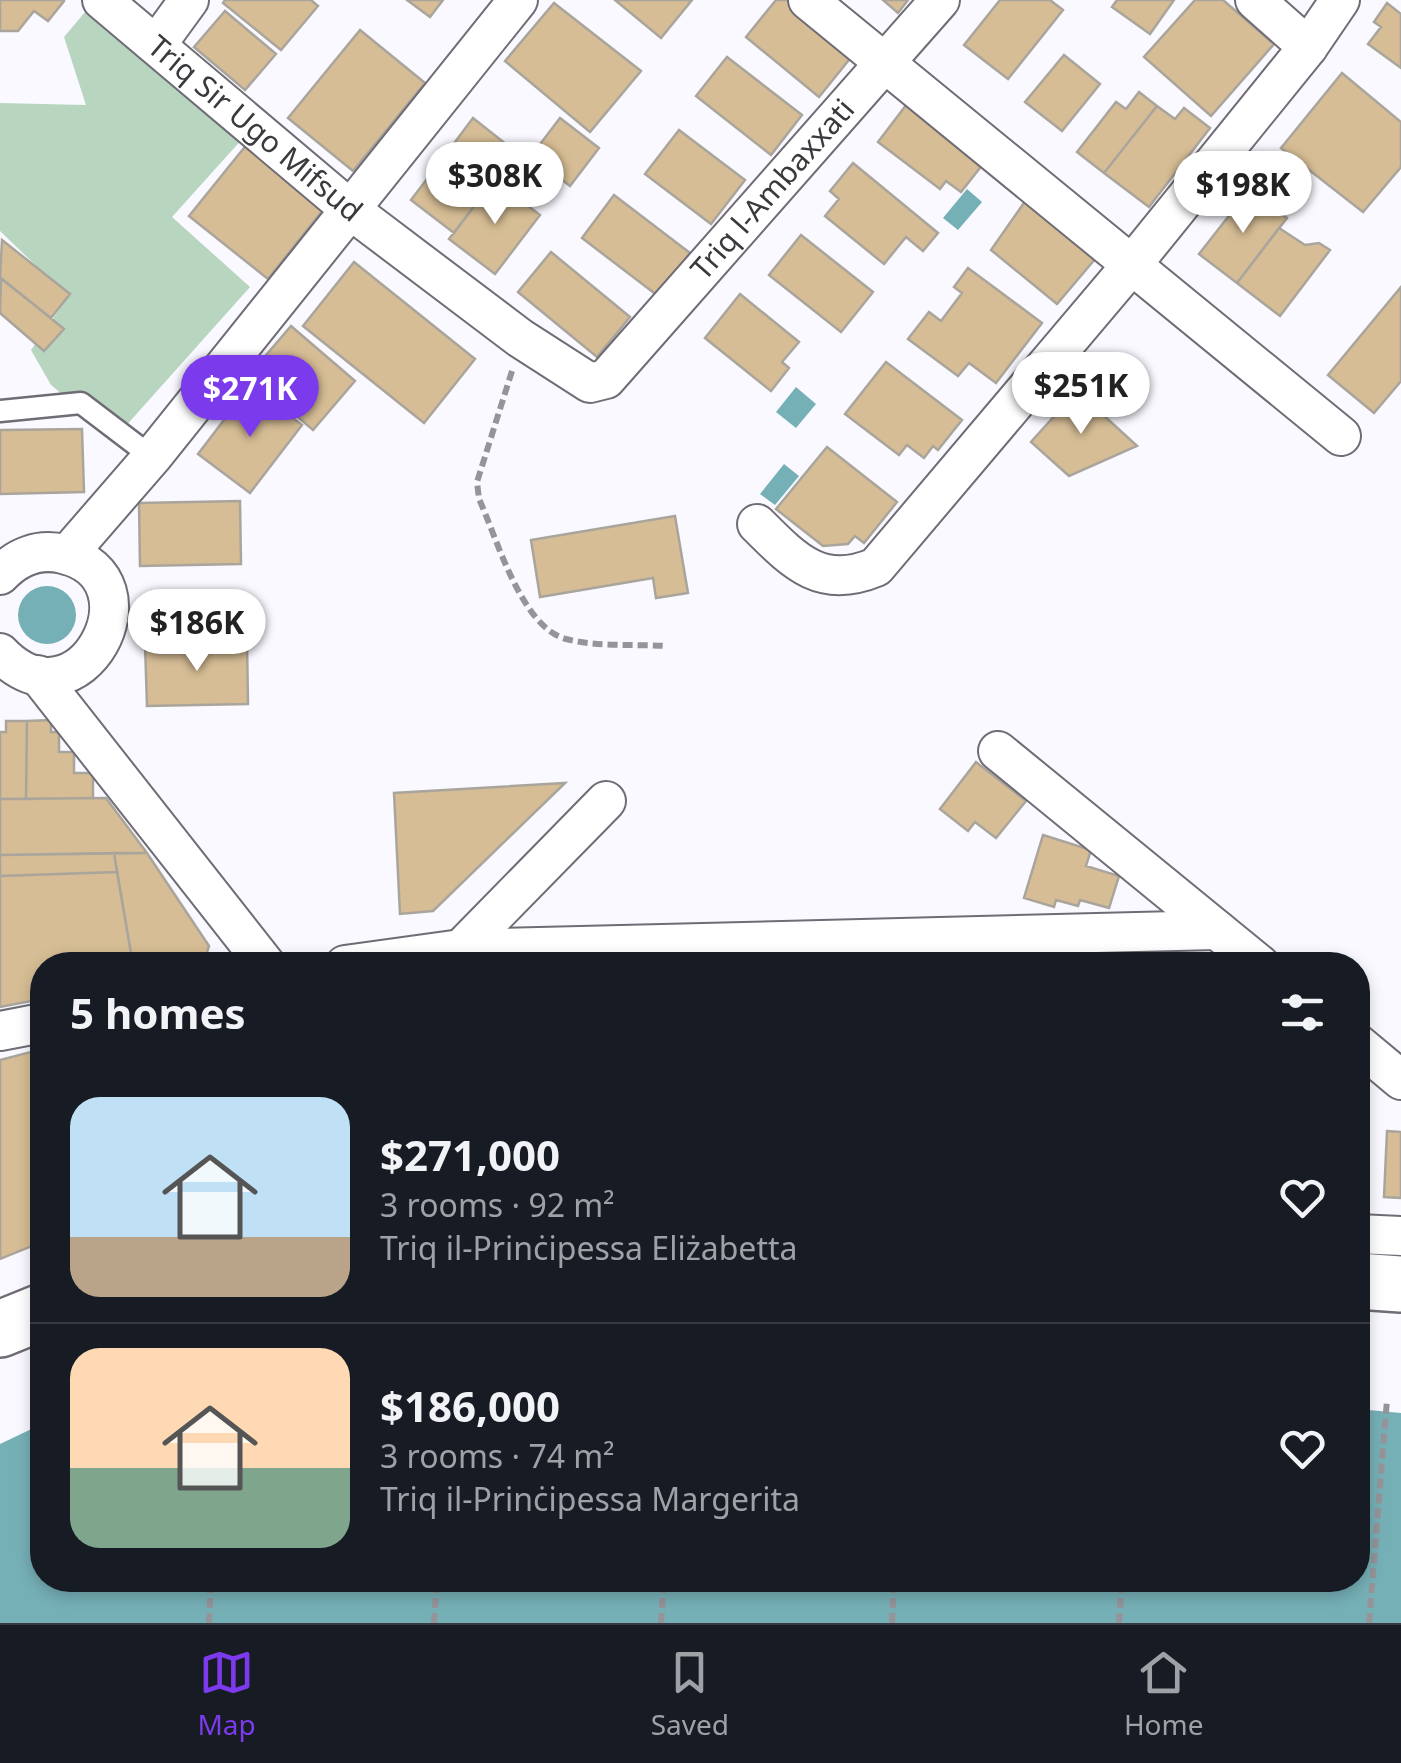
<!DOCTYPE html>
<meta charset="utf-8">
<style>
body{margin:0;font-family:"Noto Sans",sans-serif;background:#20242c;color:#f1f3f6;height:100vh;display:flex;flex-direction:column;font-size:38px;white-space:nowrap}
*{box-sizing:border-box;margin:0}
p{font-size:32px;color:#9ea1a6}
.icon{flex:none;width:55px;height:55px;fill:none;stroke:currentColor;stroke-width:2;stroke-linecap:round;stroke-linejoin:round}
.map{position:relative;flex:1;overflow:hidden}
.panel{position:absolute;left:30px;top:952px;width:1340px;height:640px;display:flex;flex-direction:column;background:#171b24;border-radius:40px;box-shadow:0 5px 15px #0003}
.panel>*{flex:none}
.price{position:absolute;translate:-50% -85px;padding:0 22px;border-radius:35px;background:#fff;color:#222;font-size:32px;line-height:65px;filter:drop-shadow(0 2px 5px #0008)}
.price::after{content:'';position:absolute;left:50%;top:60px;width:30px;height:22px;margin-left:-15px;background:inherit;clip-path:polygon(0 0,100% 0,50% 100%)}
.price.current{background:#7c3aed;color:#fff}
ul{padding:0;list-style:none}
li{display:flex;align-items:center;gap:30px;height:250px;padding:0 40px}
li+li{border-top:2px solid #363941}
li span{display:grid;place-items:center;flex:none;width:280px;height:200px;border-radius:30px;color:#555}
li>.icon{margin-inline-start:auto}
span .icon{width:120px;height:120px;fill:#fffc;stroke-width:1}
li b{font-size:42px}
h2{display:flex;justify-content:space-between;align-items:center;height:120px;padding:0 40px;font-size:42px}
.menu{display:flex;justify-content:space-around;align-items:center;height:140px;border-top:2px solid #363941;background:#171b24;font-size:28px;color:#9ea1a6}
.menu a{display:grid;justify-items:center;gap:5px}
.menu .current{color:#7c3aed}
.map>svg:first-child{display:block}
</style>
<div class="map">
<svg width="1401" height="1623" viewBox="0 0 1401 1623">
<rect width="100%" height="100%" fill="#faf9ff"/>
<path fill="#b7d5bf" d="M91,5L244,137L172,217L250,287L115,438L51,385L31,350L63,304L56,285L0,231V103L86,105L64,37Z"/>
<path fill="#76b0b7" d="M967,189L982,202L958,230L943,218Z
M796,387L816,404L796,428L776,412Z
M784,464L799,476L775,505L760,494Z
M18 615a29 29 0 1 1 58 0a29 29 0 1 1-58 0Z
M1358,1409L1401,1413V1623H0V1444L42,1424V1580H1358Z"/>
<path fill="#d6bd95" stroke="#aaa59c" stroke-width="2.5" d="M0,0H63L64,1L48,21L34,11L18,31H0Z
M225,0H311L318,6L281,50L223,3Z
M407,0H443L430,17Z
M615,0H692L661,38Z
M776,0H795L857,50L819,97L746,37Z
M883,0H908L898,13Z
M1000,0H1050L1063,10L1008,79L964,45Z
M1117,0H1174L1150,34L1112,7Z
M1195,0H1223L1274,44L1211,116L1144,57Z
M554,3L641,71L590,132L505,61Z
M1387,3L1401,14V68L1368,44L1381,27L1374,22Z
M225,11L276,54L245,90L194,47Z
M360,30L425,83L353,171L288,118Z
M1064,55L1100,84L1062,131L1025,102Z
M727,57L802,115L771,155L696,96Z
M1342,73L1401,122V167L1363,212L1281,148Z
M1139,92L1157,106L1104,173L1077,152L1116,102L1126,109Z
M910,100L987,159L961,192L946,181L940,189L878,142Z
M1157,106L1175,119L1184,108L1210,128L1149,207L1104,173Z
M473,118L516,152L494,180L452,146Z
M560,118L599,148L570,186L531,156Z
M679,130L745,180L711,224L645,174Z
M248,143L327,205L268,279L189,216Z
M452,146L494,180L454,233L411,200Z
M853,163L938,233L923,251L906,237L884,264L825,216L839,199L830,191Z
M494,180L540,215L495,274L449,239Z
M1250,189L1287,218L1237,283L1199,254Z
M614,195L690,253L658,296L582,238Z
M1026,200L1096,258L1057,304L991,250Z
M1279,228L1305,245L1319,243L1330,250L1280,316L1237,283Z
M801,235L873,292L841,332L769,275Z
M2,240L70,294L51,318L0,278Z
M551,252L630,317L597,357L518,292Z
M354,262L475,359L424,423L303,326Z
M968,268L1042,323L996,383L969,363L958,376L908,339L929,312L941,321L962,293L954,287Z
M1,278L64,329L44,351L0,313Z
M1401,287V381L1374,413L1328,375Z
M740,294L799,342L782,362L789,368L771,391L705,338Z
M291,326L355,381L313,430L249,375Z
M886,362L962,420L938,450L933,446L924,458L907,445L899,455L845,414Z
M250,386L302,425L250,493L198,454Z
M1077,391L1137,446L1069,476L1031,442Z
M82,429L84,492L0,494V430Z
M827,447L897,502L864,543L855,536L848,544L823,546L776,509Z
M240,501L241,564L140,566L139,503Z
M675,516L688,593L656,598L653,578L540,597L531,540Z
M247,641L248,704L147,706L145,644Z
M51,720V732H59V752H74V773H93V798L26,799L27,721Z
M6,721H27L26,799H0V732H6Z
M976,762L1026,801L996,838L975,822L968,831L940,809Z
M565,783L433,911L400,914L394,793Z
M106,798L147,853L0,855V799Z
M1043,835L1091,850L1086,866L1119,876L1109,908L1080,900L1078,906L1056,900L1054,907L1024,898Z
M114,853H147L209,946L203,965H133Z
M114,853L117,872L0,876V855Z
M117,872L133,965H42V999L0,1007V876Z
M42,1049V1242L0,1259V1060Z
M1387,1131L1401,1132V1198L1384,1197Z"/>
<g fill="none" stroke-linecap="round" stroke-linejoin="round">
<defs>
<path id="lane" d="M0,411L81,403L152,457"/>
<g id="street">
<path id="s1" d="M102,0L352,211L520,338L590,383L606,379L940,0"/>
<path d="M808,0L1341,436"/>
<path d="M1255,0L1308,47"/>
<path d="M157,44L189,0"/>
<path d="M757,524C795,562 821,590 876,567L1134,262L1308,47L1340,0"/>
<path d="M67,555L152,457L518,0"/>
<path d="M0,575C17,557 39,548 63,554C164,578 79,736 0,653"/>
<path d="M38,675L266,965"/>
<path d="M998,751L1260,965"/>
<path d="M461,949L606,801"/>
<path d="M345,965L461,949L1217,930"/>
<path d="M0,1031L42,1023"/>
<path d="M1358,1044L1401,1080"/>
<path d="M1358,1234L1401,1236"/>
</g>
<path id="secondary" d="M1358,1281L1401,1284
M0,1329L42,1312"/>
</defs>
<use href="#lane" stroke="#6f6c75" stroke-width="25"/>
<use href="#street" stroke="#6f6c75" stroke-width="42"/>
<use href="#secondary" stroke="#6f6c75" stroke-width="60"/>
<path stroke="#959499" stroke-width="6" stroke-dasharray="10 5" stroke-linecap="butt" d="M512,371L477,482L479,499C497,538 521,627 566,639C596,647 634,644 666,646
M209,1623L211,1580
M434,1623L437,1580
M661,1623L664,1580
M892,1623L894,1580
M1119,1623L1122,1580
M1369,1623L1387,1400"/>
<use href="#lane" stroke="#fff" stroke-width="20"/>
<use href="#street" stroke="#fff" stroke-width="38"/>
<use href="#secondary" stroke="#fff" stroke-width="55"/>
</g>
<g text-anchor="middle" stroke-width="8" stroke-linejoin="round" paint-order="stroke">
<g font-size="30" fill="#3a393d" stroke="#fff">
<text dy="10" stroke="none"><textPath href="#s1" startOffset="200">Triq Sir Ugo Mifsud</textPath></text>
<text dy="10" stroke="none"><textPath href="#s1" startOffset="890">Triq l-Ambaxxati</textPath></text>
</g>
</g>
</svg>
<b class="price" style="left:495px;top:227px">$308K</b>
<b class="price" style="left:1243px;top:236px">$198K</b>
<b class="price" style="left:1081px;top:437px">$251K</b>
<b class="price current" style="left:250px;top:440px">$271K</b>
<b class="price" style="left:197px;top:674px">$186K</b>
<section class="panel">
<h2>5 homes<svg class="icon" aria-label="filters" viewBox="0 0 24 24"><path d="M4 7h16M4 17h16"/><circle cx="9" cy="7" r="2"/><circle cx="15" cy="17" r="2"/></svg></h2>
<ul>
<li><span style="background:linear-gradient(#bfe0f5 70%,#b9a48a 0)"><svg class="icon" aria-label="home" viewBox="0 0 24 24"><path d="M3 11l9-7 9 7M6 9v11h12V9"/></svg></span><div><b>$271,000</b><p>3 rooms · 92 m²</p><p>Triq il-Prinċipessa Eliżabetta</p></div><svg class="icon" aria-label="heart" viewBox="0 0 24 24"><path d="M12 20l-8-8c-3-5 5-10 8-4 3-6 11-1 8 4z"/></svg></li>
<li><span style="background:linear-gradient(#ffd9b3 60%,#7fa58c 0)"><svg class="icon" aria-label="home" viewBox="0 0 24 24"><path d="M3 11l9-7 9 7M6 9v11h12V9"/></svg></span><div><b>$186,000</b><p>3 rooms · 74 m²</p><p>Triq il-Prinċipessa Margerita</p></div><svg class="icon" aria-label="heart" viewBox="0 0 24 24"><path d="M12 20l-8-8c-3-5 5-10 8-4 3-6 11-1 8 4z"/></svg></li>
</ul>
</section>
</div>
<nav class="menu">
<a class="current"><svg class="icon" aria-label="map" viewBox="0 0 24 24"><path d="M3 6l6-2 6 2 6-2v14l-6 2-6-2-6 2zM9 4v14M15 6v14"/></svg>Map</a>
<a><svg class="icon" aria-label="saved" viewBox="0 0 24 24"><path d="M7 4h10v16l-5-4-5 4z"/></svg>Saved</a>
<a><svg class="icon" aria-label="home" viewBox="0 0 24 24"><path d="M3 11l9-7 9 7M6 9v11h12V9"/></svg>Home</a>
</nav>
